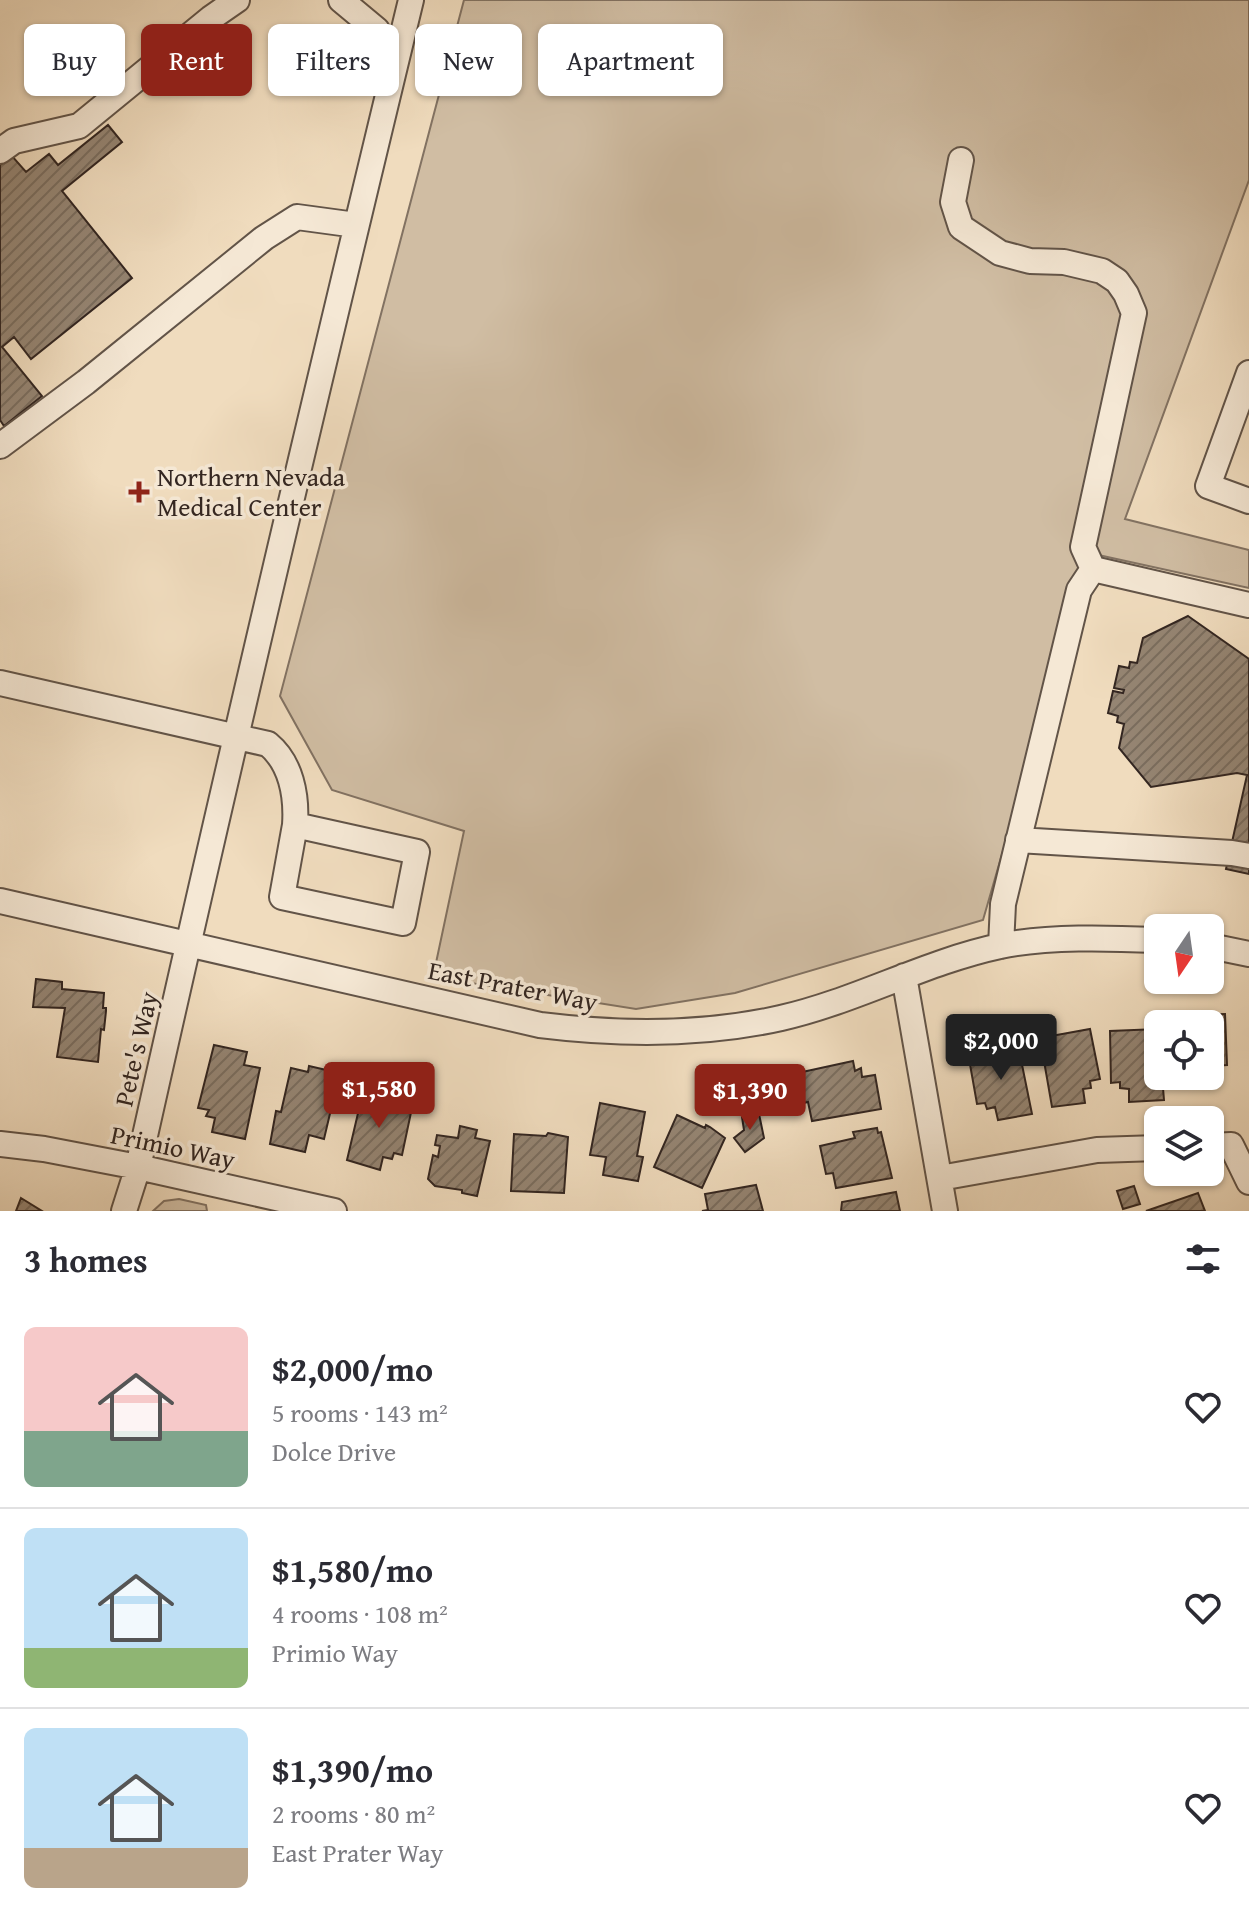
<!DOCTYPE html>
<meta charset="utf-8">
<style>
body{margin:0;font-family:"Gentium Book Plus",serif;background:#f2f2f3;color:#2b2b33;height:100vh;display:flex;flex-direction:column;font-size:30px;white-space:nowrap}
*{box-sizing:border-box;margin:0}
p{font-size:26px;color:#7c7c81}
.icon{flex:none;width:44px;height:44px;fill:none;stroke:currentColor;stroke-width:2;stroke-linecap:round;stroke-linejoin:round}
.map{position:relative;height:1211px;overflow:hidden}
.sheet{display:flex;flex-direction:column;background:#fff;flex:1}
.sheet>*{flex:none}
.hud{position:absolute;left:24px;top:24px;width:800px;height:72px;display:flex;gap:16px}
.needle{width:52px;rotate:193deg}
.tools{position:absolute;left:1144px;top:914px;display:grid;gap:16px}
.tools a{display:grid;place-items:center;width:80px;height:80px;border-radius:12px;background:#fff;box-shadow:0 2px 6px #0004;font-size:40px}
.price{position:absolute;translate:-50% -68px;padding:0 18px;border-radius:8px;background:#8f2418;color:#fff;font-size:26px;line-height:52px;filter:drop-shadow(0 2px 4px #0008)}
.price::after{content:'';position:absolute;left:50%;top:48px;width:24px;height:18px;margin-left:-12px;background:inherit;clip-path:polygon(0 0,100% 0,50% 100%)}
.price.on{background:#222;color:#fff}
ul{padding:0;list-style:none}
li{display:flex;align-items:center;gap:24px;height:200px;padding:0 24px}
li+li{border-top:2px solid #e1e1e2}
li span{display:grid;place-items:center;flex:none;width:224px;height:160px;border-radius:12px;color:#555}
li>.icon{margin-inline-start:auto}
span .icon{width:96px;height:96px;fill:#fffc;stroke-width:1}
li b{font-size:34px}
h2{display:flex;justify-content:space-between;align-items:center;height:96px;padding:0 24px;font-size:34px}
.pill{padding:0 28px;border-radius:12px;background:#fff;box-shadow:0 2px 6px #0004;font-size:28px;line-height:72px}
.pill.on{background:#8f2418;color:#fff}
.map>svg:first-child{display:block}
</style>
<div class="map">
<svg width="1249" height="1211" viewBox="0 0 1249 1211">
<defs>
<pattern id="park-crowns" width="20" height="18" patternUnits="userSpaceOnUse" patternTransform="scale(2)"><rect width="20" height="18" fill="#d0bda3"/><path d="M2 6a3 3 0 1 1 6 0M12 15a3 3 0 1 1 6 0" fill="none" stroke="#b3a28c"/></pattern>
<pattern id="building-hatch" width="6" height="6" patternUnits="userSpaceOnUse" patternTransform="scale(2)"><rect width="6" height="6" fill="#958573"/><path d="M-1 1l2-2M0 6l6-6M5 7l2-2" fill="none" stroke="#7a6d5e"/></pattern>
</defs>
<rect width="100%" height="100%" fill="#f0dcbe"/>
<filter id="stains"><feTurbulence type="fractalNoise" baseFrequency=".0025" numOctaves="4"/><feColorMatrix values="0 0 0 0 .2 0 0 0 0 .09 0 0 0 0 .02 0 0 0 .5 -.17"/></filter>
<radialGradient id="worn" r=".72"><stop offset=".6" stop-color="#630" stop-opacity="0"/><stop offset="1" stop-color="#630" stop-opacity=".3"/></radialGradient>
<path fill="#d0bda3" stroke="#827262" stroke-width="2" d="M464,0H1249V180L1125,519L1249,550V588L1089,553L983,920L735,993L636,1009L433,977L464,831L332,790L280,696Z"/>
<path fill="url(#park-crowns)" stroke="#827262" stroke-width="2" d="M179,1199L206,1205L207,1211H153L164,1201Z"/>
<path fill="url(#building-hatch)" stroke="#332621" stroke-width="2" d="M108,125L122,142L62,191L132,278L31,359L14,337L2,347L42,396L4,426L0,420V165L12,156L26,172L49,154L58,165Z
M1188,616L1249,659V874L1226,869L1247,775L1237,773L1151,787L1119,748L1124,724L1117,722L1118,716L1108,713L1113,691L1123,693L1124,690L1114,688L1119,666L1129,668L1130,662L1137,663L1143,638Z
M36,979L62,982V989L104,993L103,1008H106V1011L104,1030L101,1029L98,1062L57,1057L65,1008L33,1007Z
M1225,1014L1227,1065L1211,1066L1212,1082L1176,1084V1076H1210V1024H1180V1015Z
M1090,1029L1100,1079L1090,1081L1091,1088L1083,1089L1085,1103L1052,1107L1040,1038Z
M1158,1029V1076H1162L1164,1100L1129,1102V1089L1120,1088V1082L1111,1083L1110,1031Z
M214,1045L247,1052L244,1065L260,1068L245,1139L212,1132L215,1118L206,1116L209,1110L198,1108Z
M1018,1045L1032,1114L998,1120L995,1107L987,1109L985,1103L977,1104L968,1053Z
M853,1061L855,1071L861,1068L862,1077L875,1075L881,1109L812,1121L808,1102L799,1104L793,1074Z
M309,1066L335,1072L332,1087L336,1088L324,1139L309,1135L305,1152L270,1144L276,1111L281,1112L291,1068L308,1072Z
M363,1092L413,1103L402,1155L394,1153L392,1159L383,1157L380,1170L347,1160Z
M600,1103L645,1112L637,1156L643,1157L638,1181L603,1175L606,1157L590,1155Z
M759,1114L764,1138L745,1152L734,1138L744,1130L742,1117Z
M677,1115L705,1128L706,1125L710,1127L725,1138L702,1188L654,1167Z
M460,1126L477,1130L475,1138L490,1141L477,1196L462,1193V1190L435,1186L428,1179L433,1155L438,1157L440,1146L435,1145L437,1135L458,1138Z
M877,1128L878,1133L881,1132L892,1178L836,1188L833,1173L826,1174L820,1146L855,1138L853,1132Z
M548,1133L568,1137L564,1193L511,1191L514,1134L546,1136Z
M756,1185L763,1211H702L708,1210L705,1194Z
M1134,1186L1140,1204L1123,1209L1117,1191Z
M896,1192L900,1211H841L842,1202Z
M1198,1193L1205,1211H1146Z
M21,1198L42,1211H16Z"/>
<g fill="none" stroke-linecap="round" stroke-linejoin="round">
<defs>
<path id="minor" d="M341,0L377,30L395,64
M0,151L14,141L79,126L211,18L237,0
M961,160L953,202L961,227L1000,253L1030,261L1064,262L1102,271L1117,281L1126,294L1134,313L1083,547L1093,569
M1249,373L1208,486L1249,501
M0,446L86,382L264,238L297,217L356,225
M0,683L268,744C291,763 297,795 295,825L417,852L403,923L282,897L295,825
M1018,840L1232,853L1249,856
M0,901L540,1025C621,1035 701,1036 781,1018C856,1001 925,962 1000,946C1048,936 1109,938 1158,940
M1001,946L1003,904L1079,590L1093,569L1249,605
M1210,946L1249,954
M904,976L945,1211
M0,1144L44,1149L138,1167L334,1211
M1210,1146L1231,1145L1249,1182
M940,1178L1097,1150L1158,1148
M124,1211L138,1167C225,777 317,388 411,0"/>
</defs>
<use href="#minor" stroke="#625448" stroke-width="28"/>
<use href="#minor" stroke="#f5e8d5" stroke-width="24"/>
</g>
<path fill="#8f2418" stroke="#f5e8d5" stroke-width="3" d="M135 480h8v8h8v8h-8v8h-8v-8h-8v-8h8z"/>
<g text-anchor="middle" stroke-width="7" stroke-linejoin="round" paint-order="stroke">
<g font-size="26" fill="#332621" stroke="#f5e8d5" text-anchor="start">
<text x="157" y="486">Northern Nevada<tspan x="157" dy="30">Medical Center</tspan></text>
</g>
<g font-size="26" fill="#332621" stroke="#f5e8d5">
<text transform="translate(513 986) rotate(11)" y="9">East Prater Way</text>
<text transform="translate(136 1049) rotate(-77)" y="9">Pete's Way</text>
<text transform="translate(173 1147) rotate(12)" y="9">Primio Way</text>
</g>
</g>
<rect width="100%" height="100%" filter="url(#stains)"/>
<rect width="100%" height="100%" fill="url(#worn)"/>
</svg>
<div class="tools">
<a><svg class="needle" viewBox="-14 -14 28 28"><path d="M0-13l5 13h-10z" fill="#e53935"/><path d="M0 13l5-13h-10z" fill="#7c7c81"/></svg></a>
<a><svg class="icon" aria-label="locate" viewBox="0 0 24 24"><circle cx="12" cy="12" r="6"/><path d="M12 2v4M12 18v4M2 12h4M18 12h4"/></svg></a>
<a><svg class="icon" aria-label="layers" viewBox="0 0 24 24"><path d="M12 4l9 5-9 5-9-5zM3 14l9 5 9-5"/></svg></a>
</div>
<b class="price on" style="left:1001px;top:1082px">$2,000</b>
<b class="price" style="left:379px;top:1130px">$1,580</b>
<b class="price" style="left:750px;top:1132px">$1,390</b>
<div class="hud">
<a class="pill">Buy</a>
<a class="pill on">Rent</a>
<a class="pill">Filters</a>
<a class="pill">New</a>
<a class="pill">Apartment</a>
</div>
</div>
<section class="sheet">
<h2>3 homes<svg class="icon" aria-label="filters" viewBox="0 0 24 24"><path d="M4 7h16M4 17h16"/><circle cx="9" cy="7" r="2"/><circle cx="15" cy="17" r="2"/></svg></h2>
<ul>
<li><span style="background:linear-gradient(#f6c9c9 65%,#7fa58c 0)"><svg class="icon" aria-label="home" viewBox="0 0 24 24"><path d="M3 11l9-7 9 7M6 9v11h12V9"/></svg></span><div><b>$2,000/mo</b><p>5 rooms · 143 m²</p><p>Dolce Drive</p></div><svg class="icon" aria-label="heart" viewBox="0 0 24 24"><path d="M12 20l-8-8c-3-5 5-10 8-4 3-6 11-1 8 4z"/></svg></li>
<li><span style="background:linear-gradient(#bfe0f5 75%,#8fb573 0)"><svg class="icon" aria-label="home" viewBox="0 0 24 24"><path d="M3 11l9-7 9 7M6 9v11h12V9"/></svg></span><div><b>$1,580/mo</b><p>4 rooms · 108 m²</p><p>Primio Way</p></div><svg class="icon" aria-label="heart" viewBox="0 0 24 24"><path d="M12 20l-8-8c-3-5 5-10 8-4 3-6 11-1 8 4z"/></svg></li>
<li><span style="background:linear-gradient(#bfe0f5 75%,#b9a48a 0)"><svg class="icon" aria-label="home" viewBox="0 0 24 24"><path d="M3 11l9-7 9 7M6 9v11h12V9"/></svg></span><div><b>$1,390/mo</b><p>2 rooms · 80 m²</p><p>East Prater Way</p></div><svg class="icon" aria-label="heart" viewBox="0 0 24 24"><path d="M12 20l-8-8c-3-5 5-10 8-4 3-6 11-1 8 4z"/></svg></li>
</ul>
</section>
